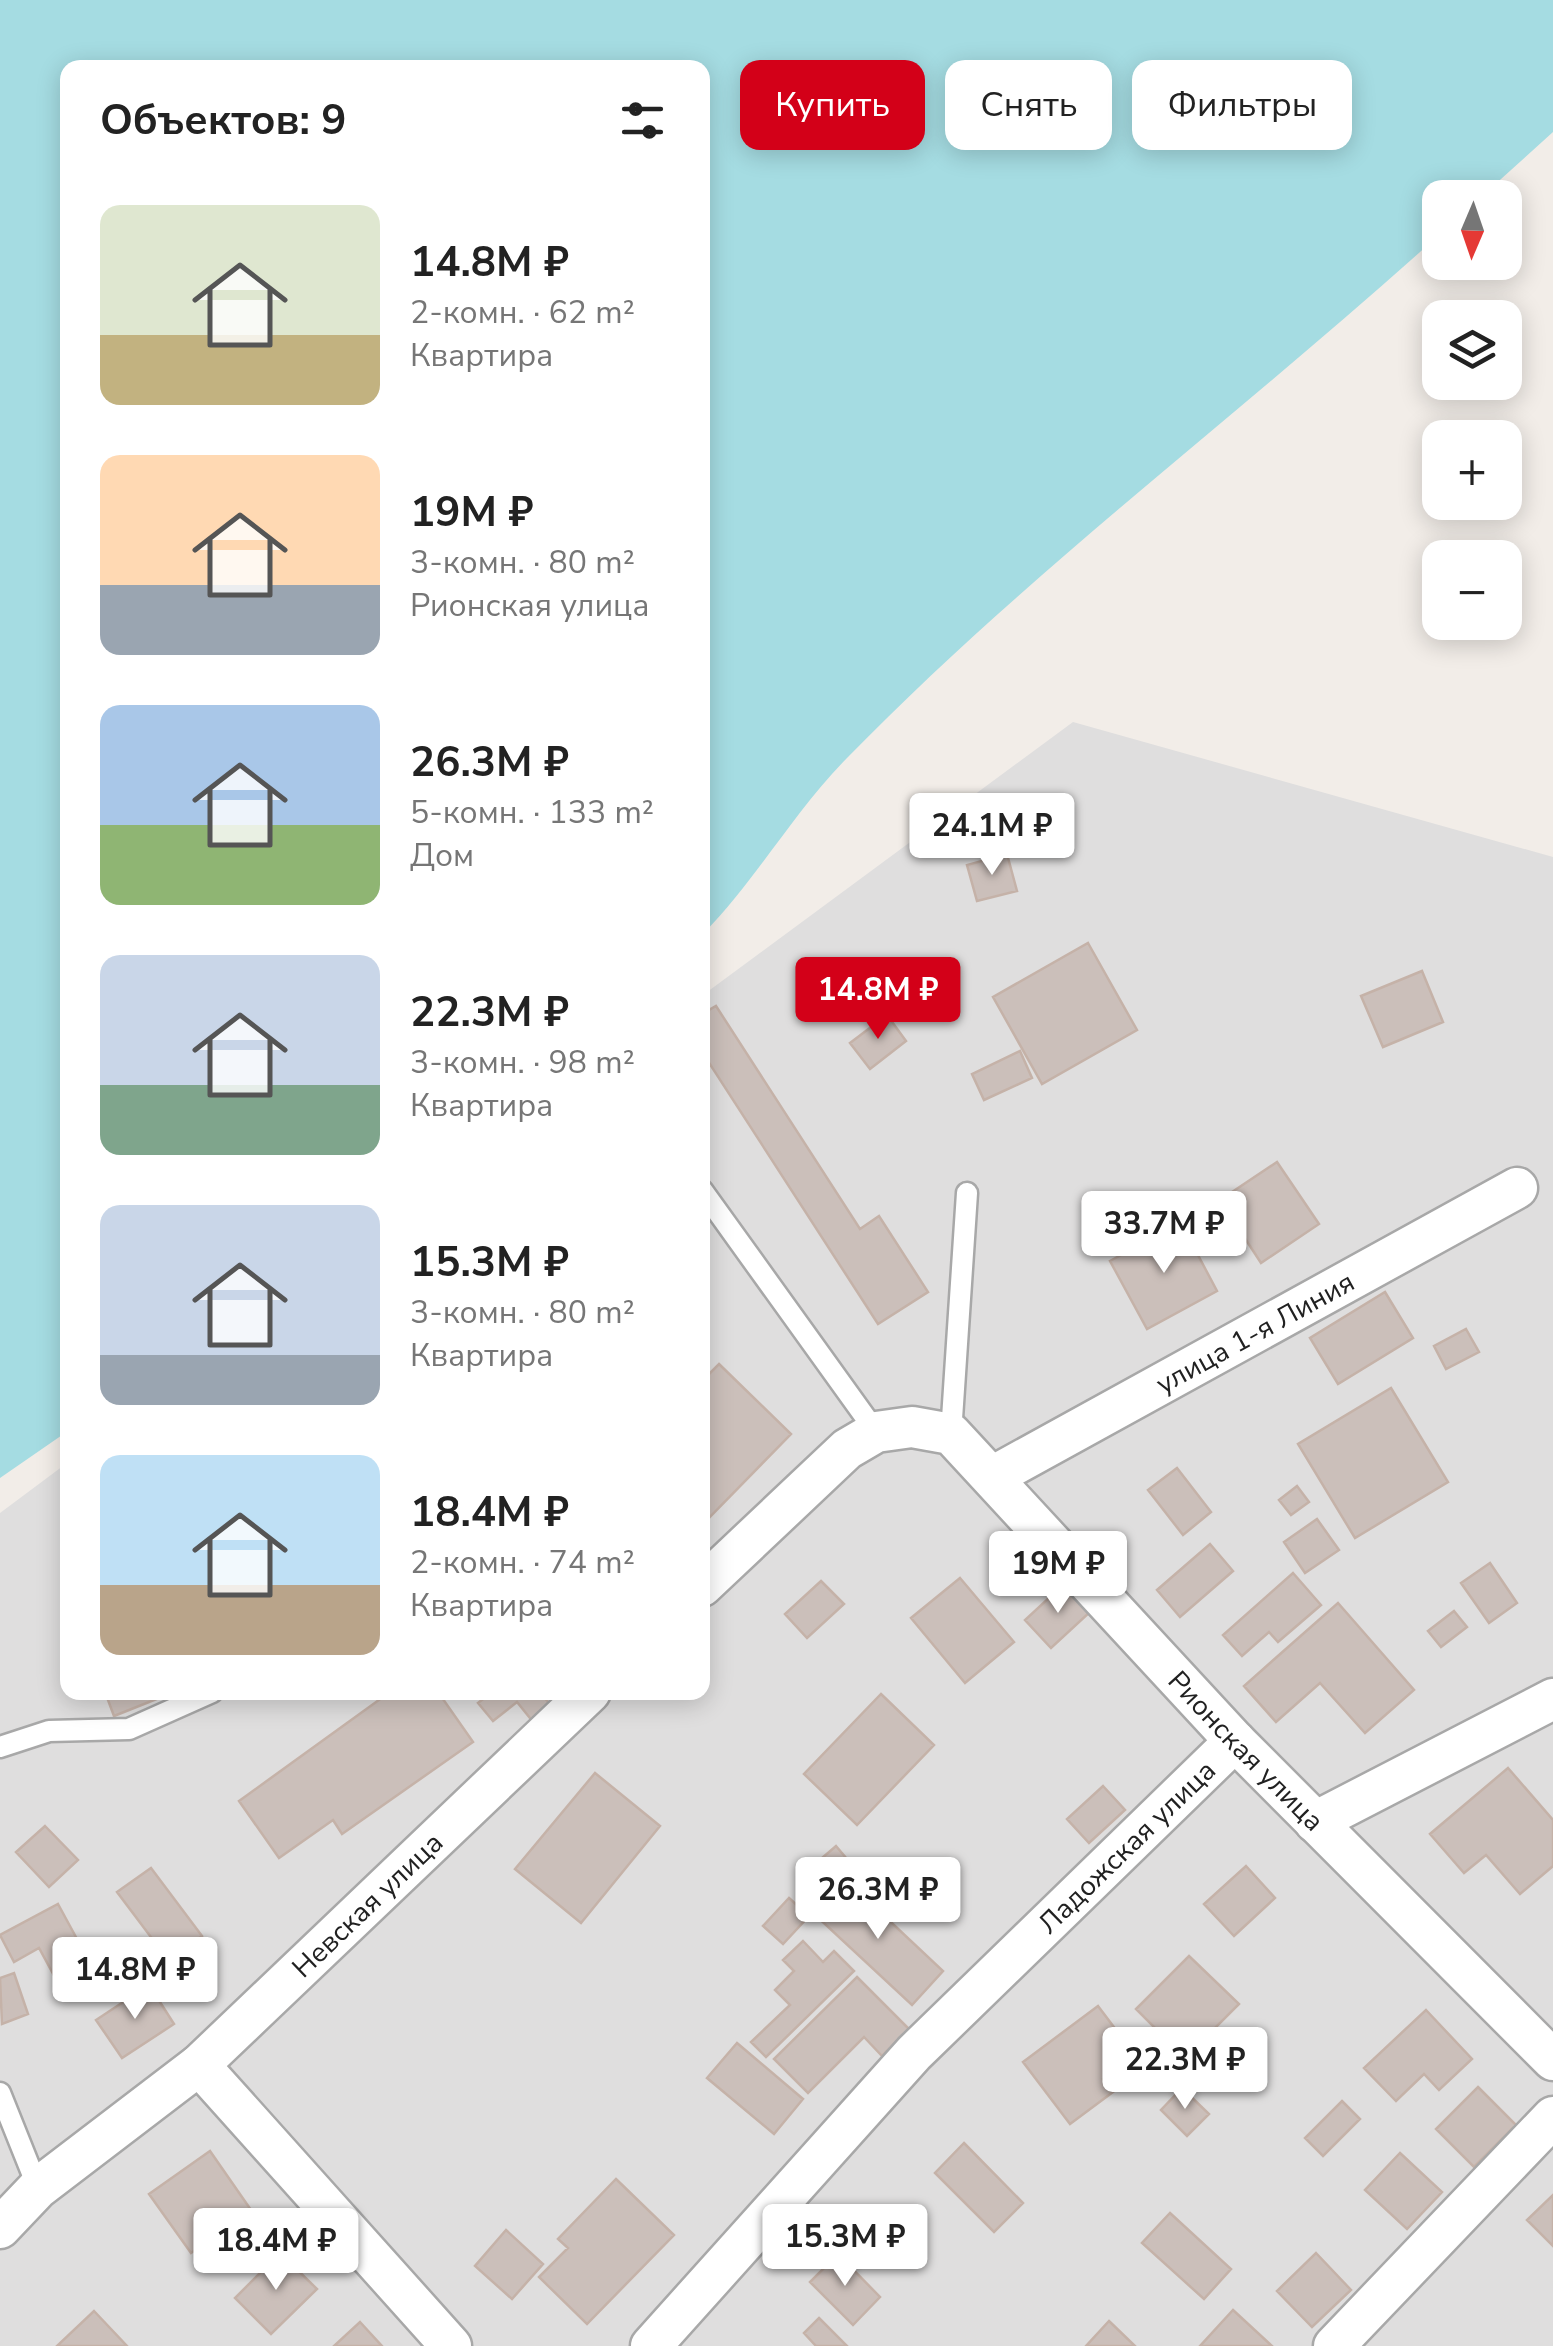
<!DOCTYPE html>
<html lang="ru">
<meta charset="utf-8">
<style>
body{margin:0;font-family:"Nunito Sans",sans-serif;background:#f6f6f6;color:#222;height:100vh;display:flex;flex-direction:column;font-size:38px;white-space:nowrap}
*{box-sizing:border-box;margin:0}
p{font-size:32px;color:#767676}
.icon{flex:none;width:55px;height:55px;fill:none;stroke:currentColor;stroke-width:2;stroke-linecap:round;stroke-linejoin:round}
.map{position:relative;flex:1;overflow:hidden}
.panel{position:absolute;left:60px;top:60px;width:650px;height:1640px;display:flex;flex-direction:column;background:#fff;border-radius:20px;box-shadow:0 5px 25px #0003}
.panel>*{flex:none}
.hud{position:absolute;left:740px;top:60px;width:662px;height:90px;display:flex;gap:20px}
.needle{width:65px;rotate:182deg}
.tools{position:absolute;left:1422px;top:180px;display:grid;gap:20px}
.tools a{display:grid;place-items:center;width:100px;height:100px;border-radius:20px;background:#fff;box-shadow:0 5px 25px #0003;font-size:50px}
.price{position:absolute;translate:-50% -85px;padding:0 22px;border-radius:10px;background:#fff;color:#222;font-size:32px;line-height:65px;filter:drop-shadow(0 2px 5px #0008)}
.price::after{content:'';position:absolute;left:50%;top:60px;width:30px;height:22px;margin-left:-15px;background:inherit;clip-path:polygon(0 0,100% 0,50% 100%)}
.price.selected{background:#d30018;color:#fff}
ul{padding:0;list-style:none}
li{display:flex;align-items:center;gap:30px;height:250px;padding:0 40px}
li span{display:grid;place-items:center;flex:none;width:280px;height:200px;border-radius:20px;color:#555}
li>.icon{margin-inline-start:auto}
span .icon{width:120px;height:120px;fill:#fffc;stroke-width:1}
li b{font-size:42px}
h2{display:flex;justify-content:space-between;align-items:center;height:120px;padding:0 40px;font-size:42px}
.chip{padding:0 35px;border-radius:20px;background:#fff;box-shadow:0 5px 25px #0003;font-size:35px;line-height:90px}
.chip.selected{background:#d30018;color:#fff}
.map>svg:first-child{display:block}
</style>
<div class="map">
<svg width="1553" height="2346" viewBox="0 0 1553 2346">
<rect width="100%" height="100%" fill="#f2ede8"/>
<path fill="#dfdede" d="M1073,722L1553,857V2346H0V1513L67,1463L68,1692H702L703,995Z"/>
<path fill="#a5dce2" d="M0,0H1553V132L1481,197L1440,198V234C1245,411 1031,569 847,758C793,813 756,880 703,934L702,68H68V1431L0,1478Z"/>
<path fill="#cbbfba" stroke="#c5b2a8" stroke-width="2.5" d="M1007,854L1017,891L977,901L967,865Z
M1088,943L1137,1030L1042,1084L993,997Z
M1422,971L1443,1022L1383,1047L1361,996Z
M716,1006L860,1229L879,1216L928,1292L878,1324L702,1052V1014Z
M887,1015L906,1041L870,1069L850,1043Z
M1020,1051L1032,1078L984,1100L972,1074Z
M1277,1162L1319,1224L1261,1263L1220,1200Z
M1181,1223L1217,1291L1147,1329L1110,1261Z
M1385,1292L1413,1338L1338,1384L1310,1338Z
M1466,1329L1479,1352L1446,1369L1434,1346Z
M719,1364L791,1434L702,1525V1381Z
M1391,1388L1448,1482L1355,1538L1298,1444Z
M1177,1468L1211,1512L1183,1535L1148,1490Z
M1297,1486L1309,1502L1291,1515L1279,1500Z
M1317,1519L1339,1550L1305,1573L1284,1542Z
M1210,1544L1233,1571L1180,1617L1157,1590Z
M1490,1563L1517,1603L1489,1623L1461,1583Z
M1293,1573L1321,1605L1278,1642L1269,1632L1242,1656L1223,1635Z
M960,1578L1014,1642L965,1683L911,1618Z
M821,1581L844,1604L807,1638L785,1614Z
M1064,1584L1090,1612L1051,1648L1025,1620Z
M1338,1603L1414,1690L1365,1733L1320,1683L1276,1722L1244,1686Z
M1454,1611L1467,1627L1441,1647L1428,1631Z
M105,1692H174L114,1716Z
M390,1692H438L473,1742L342,1834L333,1820L279,1858L239,1801Z
M492,1692H540L557,1713L538,1728L517,1702L493,1721L478,1703Z
M881,1694L934,1745L857,1825L804,1774Z
M1508,1768L1553,1820V1866L1520,1894L1486,1855L1464,1873L1430,1834Z
M595,1773L660,1826L581,1923L515,1869Z
M1103,1786L1125,1810L1089,1843L1067,1819Z
M45,1826L78,1860L49,1887L16,1852Z
M836,1846L847,1859L824,1877L814,1865Z
M1246,1866L1275,1898L1234,1936L1204,1904Z
M151,1868L202,1936L169,1961L117,1892Z
M845,1879L943,1971L912,2005L813,1913Z
M789,1898L809,1916L783,1944L763,1926Z
M58,1904L90,1963L57,1981L39,1948L14,1962L0,1935Z
M803,1941L823,1962L834,1951L854,1971L766,2057L751,2042L790,2005L775,1990L794,1971L783,1960Z
M1189,1956L1239,2004L1185,2058L1136,2009Z
M14,1973L28,2014L2,2024L0,1978Z
M857,1977L909,2029L882,2056L864,2037L808,2093L774,2059Z
M149,1985L174,2024L122,2058L96,2020Z
M1098,2006L1135,2055L1103,2079L1113,2092L1070,2124L1023,2062Z
M1426,2010L1472,2059L1439,2090L1424,2074L1396,2101L1364,2068Z
M737,2043L803,2099L774,2134L707,2078Z
M1478,2087L1516,2125L1474,2167L1436,2129Z
M1182,2088L1209,2114L1187,2136L1161,2110Z
M1342,2101L1360,2119L1323,2156L1305,2138Z
M964,2143L1023,2203L994,2232L935,2173Z
M210,2151L251,2210L191,2253L149,2194Z
M1400,2153L1442,2192L1407,2229L1365,2190Z
M616,2179L674,2235L587,2324L539,2277L568,2248L558,2239Z
M1553,2195V2246L1527,2220Z
M1170,2213L1231,2269L1204,2299L1142,2243Z
M506,2230L543,2264L512,2299L475,2266Z
M280,2253L317,2289L271,2334L235,2298Z
M1316,2253L1351,2290L1312,2327L1277,2291Z
M838,2254L880,2297L853,2325L810,2282Z
M1233,2310L1272,2346H1200Z
M94,2311L127,2346H57Z
M819,2318L847,2346H816L804,2333Z
M1109,2321L1135,2346H1086Z
M360,2322L382,2346H334Z"/>
<g fill="none" stroke-linecap="round" stroke-linejoin="round">
<defs>
<path id="service" d="M702,1190L876,1432
M951,1434L967,1193
M0,1747L49,1731L129,1729L212,1692
M0,2093L38,2188"/>
<g id="minor">
<path id="s1" d="M992,1477L1517,1188"/>
<path id="s2" d="M702,1586L847,1449L876,1432L912,1427L951,1434L1235,1741L1553,2060"/>
<path d="M1315,1822L1553,1699"/>
<path d="M199,2065L451,2346"/>
<path id="s3" d="M0,2228L38,2188L199,2065L590,1692"/>
<path id="s4" d="M651,2346L914,2053L1235,1741"/>
<path d="M1334,2346L1553,2117"/>
</g>
</defs>
<use href="#service" stroke="#a8a8a8" stroke-width="25"/>
<use href="#minor" stroke="#a8a8a8" stroke-width="45"/>
<use href="#service" stroke="#fff" stroke-width="20"/>
<use href="#minor" stroke="#fff" stroke-width="40"/>
</g>
<g text-anchor="middle" stroke-width="8" stroke-linejoin="round" paint-order="stroke">
<g font-size="28" fill="#212121" stroke="#fff">
<text dy="10" stroke="none"><textPath href="#s1" startOffset="300">улица 1-я Линия</textPath></text>
<text dy="10" stroke="none"><textPath href="#s2" startOffset="742">Рионская улица</textPath></text>
<text dy="10" stroke="none"><textPath href="#s4" startOffset="690">Ладожская улица</textPath></text>
<text dy="10" stroke="none"><textPath href="#s3" startOffset="490">Невская улица</textPath></text>
</g>
</g>
</svg>
<div class="tools">
<a><svg class="needle" viewBox="-14 -14 28 28"><path d="M0-13l5 13h-10z" fill="#e53935"/><path d="M0 13l5-13h-10z" fill="#767676"/></svg></a>
<a><svg class="icon" aria-label="layers" viewBox="0 0 24 24"><path d="M12 4l9 5-9 5-9-5zM3 14l9 5 9-5"/></svg></a>
<a>+</a>
<a>−</a>
</div>
<b class="price" style="left:992px;top:878px">24.1M ₽</b>
<b class="price selected" style="left:878px;top:1042px">14.8M ₽</b>
<b class="price" style="left:1164px;top:1276px">33.7M ₽</b>
<b class="price" style="left:1058px;top:1616px">19M ₽</b>
<b class="price" style="left:878px;top:1942px">26.3M ₽</b>
<b class="price" style="left:135px;top:2022px">14.8M ₽</b>
<b class="price" style="left:1185px;top:2112px">22.3M ₽</b>
<b class="price" style="left:845px;top:2289px">15.3M ₽</b>
<b class="price" style="left:276px;top:2293px">18.4M ₽</b>
<div class="hud">
<a class="chip selected">Купить</a>
<a class="chip">Снять</a>
<a class="chip">Фильтры</a>
</div>
<section class="panel">
<h2>Объектов: 9<svg class="icon" aria-label="filters" viewBox="0 0 24 24"><path d="M4 7h16M4 17h16"/><circle cx="9" cy="7" r="2"/><circle cx="15" cy="17" r="2"/></svg></h2>
<ul>
<li><span style="background:linear-gradient(#dfe7d0 65%,#c2b280 0)"><svg class="icon" aria-label="home" viewBox="0 0 24 24"><path d="M3 11l9-7 9 7M6 9v11h12V9"/></svg></span><div><b>14.8M ₽</b><p>2-комн. · 62 m²</p><p>Квартира</p></div></li>
<li><span style="background:linear-gradient(#ffd9b3 65%,#9aa5b1 0)"><svg class="icon" aria-label="home" viewBox="0 0 24 24"><path d="M3 11l9-7 9 7M6 9v11h12V9"/></svg></span><div><b>19M ₽</b><p>3-комн. · 80 m²</p><p>Рионская улица</p></div></li>
<li><span style="background:linear-gradient(#a9c7e8 60%,#8fb573 0)"><svg class="icon" aria-label="home" viewBox="0 0 24 24"><path d="M3 11l9-7 9 7M6 9v11h12V9"/></svg></span><div><b>26.3M ₽</b><p>5-комн. · 133 m²</p><p>Дом</p></div></li>
<li><span style="background:linear-gradient(#c9d6e8 65%,#7fa58c 0)"><svg class="icon" aria-label="home" viewBox="0 0 24 24"><path d="M3 11l9-7 9 7M6 9v11h12V9"/></svg></span><div><b>22.3M ₽</b><p>3-комн. · 98 m²</p><p>Квартира</p></div></li>
<li><span style="background:linear-gradient(#c9d6e8 75%,#9aa5b1 0)"><svg class="icon" aria-label="home" viewBox="0 0 24 24"><path d="M3 11l9-7 9 7M6 9v11h12V9"/></svg></span><div><b>15.3M ₽</b><p>3-комн. · 80 m²</p><p>Квартира</p></div></li>
<li><span style="background:linear-gradient(#bfe0f5 65%,#b9a48a 0)"><svg class="icon" aria-label="home" viewBox="0 0 24 24"><path d="M3 11l9-7 9 7M6 9v11h12V9"/></svg></span><div><b>18.4M ₽</b><p>2-комн. · 74 m²</p><p>Квартира</p></div></li>
</ul>
</section>
</div>
